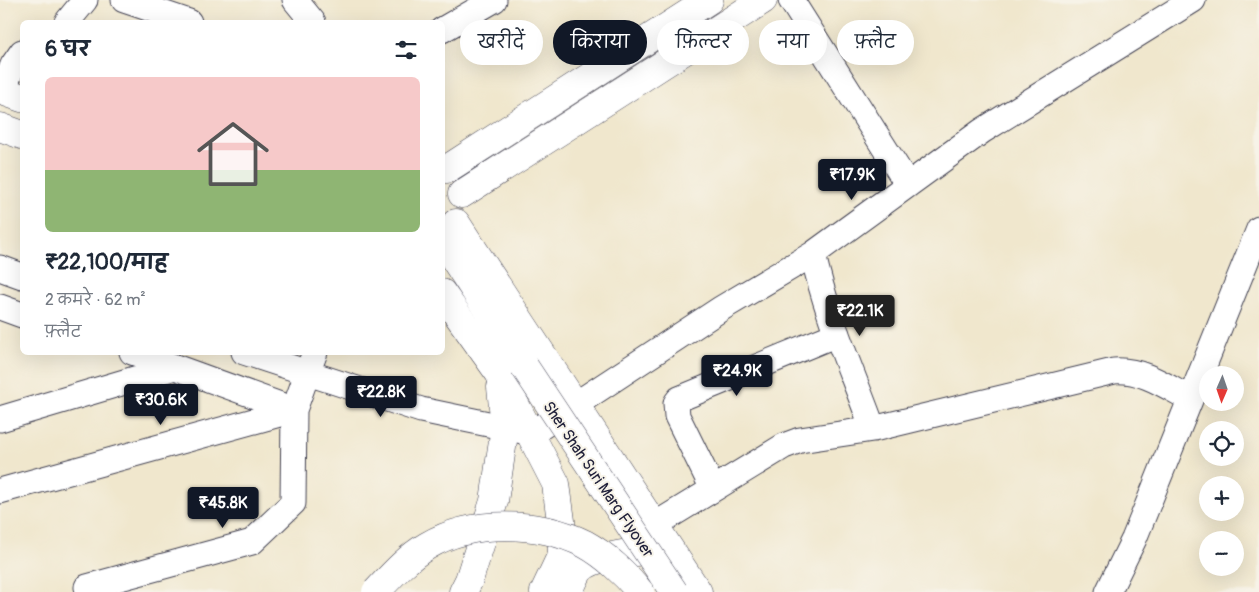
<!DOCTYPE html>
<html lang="hi">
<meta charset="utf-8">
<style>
body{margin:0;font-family:Pangolin,"Playpen Sans Deva",sans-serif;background:#f6f6f7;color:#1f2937;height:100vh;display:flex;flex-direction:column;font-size:19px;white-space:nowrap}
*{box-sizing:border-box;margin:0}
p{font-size:16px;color:#747a83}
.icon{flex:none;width:28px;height:28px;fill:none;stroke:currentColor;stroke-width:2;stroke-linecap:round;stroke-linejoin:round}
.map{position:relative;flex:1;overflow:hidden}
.sheet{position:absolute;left:20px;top:20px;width:425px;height:335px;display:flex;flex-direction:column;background:#fff;border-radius:8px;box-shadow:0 5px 20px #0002}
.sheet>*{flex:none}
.top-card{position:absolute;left:460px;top:20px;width:475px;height:45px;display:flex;gap:10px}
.needle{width:32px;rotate:182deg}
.controls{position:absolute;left:1199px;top:366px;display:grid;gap:10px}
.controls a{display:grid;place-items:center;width:45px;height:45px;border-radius:50%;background:#fff;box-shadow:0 5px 20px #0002;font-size:25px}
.price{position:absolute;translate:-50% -42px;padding:0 11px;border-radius:5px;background:#111827;color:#fff;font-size:16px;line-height:32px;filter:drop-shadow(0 1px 2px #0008)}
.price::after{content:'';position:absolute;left:50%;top:30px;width:15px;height:11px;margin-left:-8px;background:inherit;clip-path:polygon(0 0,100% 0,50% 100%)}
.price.current{background:#222;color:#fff}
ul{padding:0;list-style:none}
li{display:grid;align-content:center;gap:10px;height:265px;padding:0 25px}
li span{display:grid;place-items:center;height:155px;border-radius:8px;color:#555}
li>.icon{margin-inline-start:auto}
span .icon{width:90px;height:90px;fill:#fffc;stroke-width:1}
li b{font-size:21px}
h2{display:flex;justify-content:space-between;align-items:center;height:60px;padding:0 25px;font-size:21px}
.chip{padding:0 18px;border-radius:22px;background:#fff;box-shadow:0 5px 20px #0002;font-size:18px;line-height:45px}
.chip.current{background:#111827;color:#fff}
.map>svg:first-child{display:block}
</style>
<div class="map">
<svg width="1259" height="592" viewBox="0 0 1259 592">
<rect width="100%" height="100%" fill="#f7f3e8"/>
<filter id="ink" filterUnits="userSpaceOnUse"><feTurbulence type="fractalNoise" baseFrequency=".02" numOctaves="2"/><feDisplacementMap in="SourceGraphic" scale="10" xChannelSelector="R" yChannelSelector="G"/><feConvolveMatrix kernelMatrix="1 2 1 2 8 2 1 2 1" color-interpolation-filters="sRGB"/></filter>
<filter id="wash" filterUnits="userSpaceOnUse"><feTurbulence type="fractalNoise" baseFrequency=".0096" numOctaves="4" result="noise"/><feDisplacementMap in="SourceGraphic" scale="20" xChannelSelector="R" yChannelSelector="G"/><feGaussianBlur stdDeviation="1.12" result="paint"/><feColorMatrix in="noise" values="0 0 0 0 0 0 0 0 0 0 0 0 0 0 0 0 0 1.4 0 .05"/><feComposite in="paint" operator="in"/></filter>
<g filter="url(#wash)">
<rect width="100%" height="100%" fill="#f0e7cd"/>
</g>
<g filter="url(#ink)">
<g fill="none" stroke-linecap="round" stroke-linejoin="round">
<defs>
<path id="minor" d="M124,0L189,22
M295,0L313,22
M791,0L908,185
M67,22L85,0
M442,30L494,0
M3,91L13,65L22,52
M813,254C826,315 852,371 873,429
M0,268L22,276
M0,307L22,315
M132,352L175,367
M244,352L421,410L532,433L722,308L813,254L982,131L1193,0
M0,419L175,367L294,410L293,503L252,542L87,587
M713,489L677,416L676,403L679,399L837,334
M0,491L294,410L315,352
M653,526L784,446L800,440L873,429L1114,371C1142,369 1166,386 1190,399
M1108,592L1134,539L1259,229"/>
<path id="major" d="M0,90L22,98
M0,127L22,135
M442,240L524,366"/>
<path id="highway" d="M447,169L709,0
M462,194L763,0
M456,223L698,592
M442,293L499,373L556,484L561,521L562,554L544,592
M463,592L469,580L494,501L505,427L501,387
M569,592C572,585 575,577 579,571C592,554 647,551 668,548"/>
</defs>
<use href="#minor" stroke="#414051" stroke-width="27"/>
<use href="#major" stroke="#414051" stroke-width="29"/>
<use href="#highway" stroke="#414051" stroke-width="29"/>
<use href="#minor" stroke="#fff" stroke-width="25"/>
<use href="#major" stroke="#fff" stroke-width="28"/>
<use href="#highway" stroke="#fff" stroke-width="28"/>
<defs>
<path id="major-bridge" d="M524,366L674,592
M376,592C392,575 407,558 427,546C472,519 539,521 585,544C605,555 626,574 640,592"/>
</defs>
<use href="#major-bridge" stroke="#414051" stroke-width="29" stroke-linecap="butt"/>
<use href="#major-bridge" stroke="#fff" stroke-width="28"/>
</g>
</g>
<g text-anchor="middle" stroke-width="4" stroke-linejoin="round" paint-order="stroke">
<g font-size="16" fill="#22223b" stroke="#f7f3e8">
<text transform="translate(599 479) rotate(56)" y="6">Sher Shah Suri Marg Flyover</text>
</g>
</g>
</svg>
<div class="controls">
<a><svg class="needle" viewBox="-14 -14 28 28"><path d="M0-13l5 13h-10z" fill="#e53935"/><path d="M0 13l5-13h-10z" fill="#747a83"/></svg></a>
<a><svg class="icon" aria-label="locate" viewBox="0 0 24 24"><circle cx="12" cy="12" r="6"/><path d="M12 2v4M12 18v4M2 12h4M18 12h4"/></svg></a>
<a>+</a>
<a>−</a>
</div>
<b class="price" style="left:852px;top:201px">₹17.9K</b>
<b class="price current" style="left:860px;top:337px">₹22.1K</b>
<b class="price" style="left:737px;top:397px">₹24.9K</b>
<b class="price" style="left:381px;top:418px">₹22.8K</b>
<b class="price" style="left:161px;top:426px">₹30.6K</b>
<b class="price" style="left:223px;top:529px">₹45.8K</b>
<div class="top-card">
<a class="chip">खरीदें</a>
<a class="chip current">किराया</a>
<a class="chip">फ़िल्टर</a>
<a class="chip">नया</a>
<a class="chip">फ़्लैट</a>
</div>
<section class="sheet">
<h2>6 घर<svg class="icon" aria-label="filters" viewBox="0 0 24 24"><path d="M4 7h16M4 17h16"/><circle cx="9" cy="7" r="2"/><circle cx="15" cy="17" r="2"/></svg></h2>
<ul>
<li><span style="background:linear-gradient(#f6c9c9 60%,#8fb573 0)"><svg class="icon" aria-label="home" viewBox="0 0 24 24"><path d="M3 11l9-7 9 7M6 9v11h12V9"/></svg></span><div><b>₹22,100/माह</b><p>2 कमरे · 62 m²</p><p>फ़्लैट</p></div></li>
</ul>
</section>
</div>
